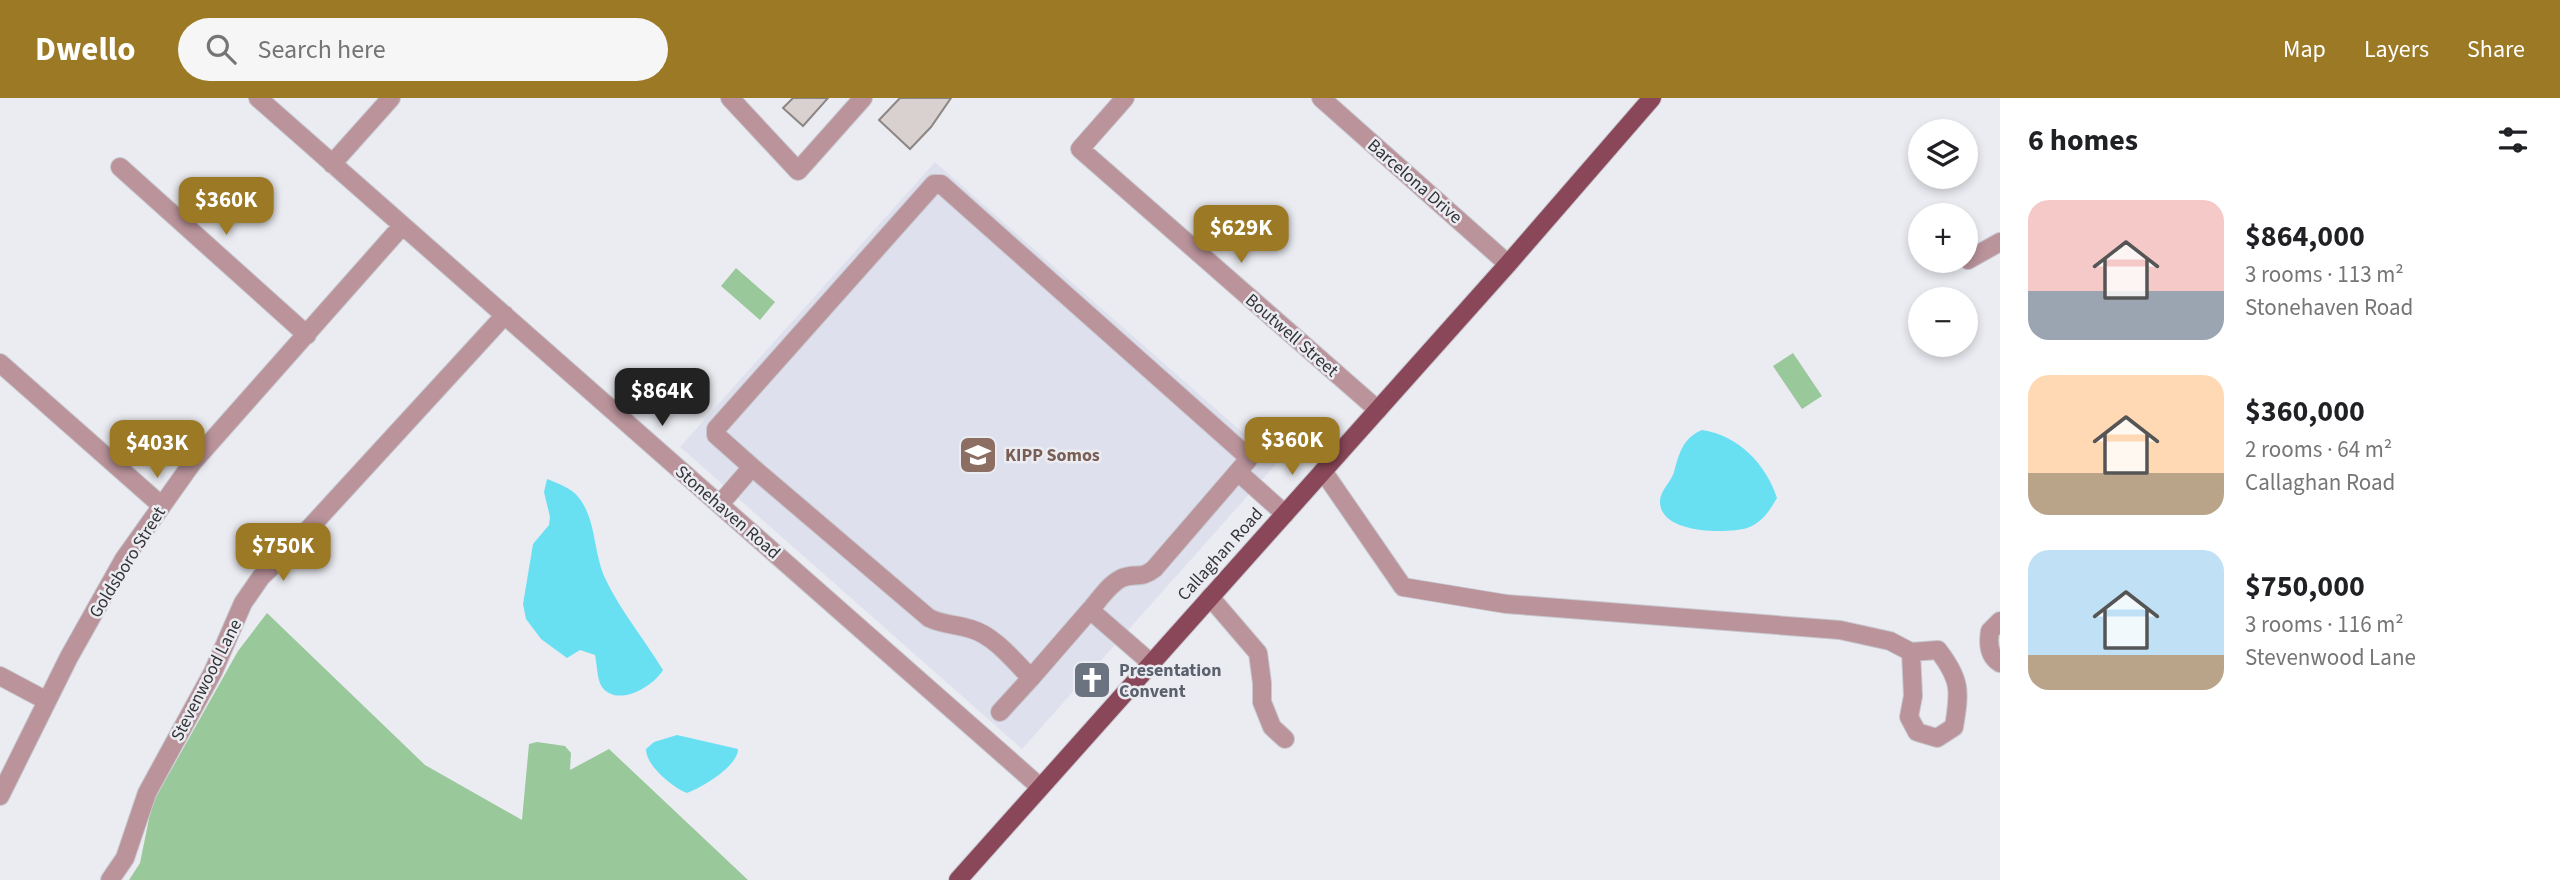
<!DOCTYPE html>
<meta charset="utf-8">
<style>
body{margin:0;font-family:"Source Sans 3",sans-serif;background:#f6f6f6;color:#202124;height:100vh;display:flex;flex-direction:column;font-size:26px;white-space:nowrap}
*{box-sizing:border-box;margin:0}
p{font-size:23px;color:#757577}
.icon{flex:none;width:38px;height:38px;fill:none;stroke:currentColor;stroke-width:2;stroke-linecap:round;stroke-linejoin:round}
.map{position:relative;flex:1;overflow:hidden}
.sheet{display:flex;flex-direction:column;background:#fff;width:560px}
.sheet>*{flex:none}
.buttons{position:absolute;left:1908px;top:21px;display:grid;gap:14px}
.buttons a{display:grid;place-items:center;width:70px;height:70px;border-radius:50%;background:#fff;box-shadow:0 4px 10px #0003;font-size:35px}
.price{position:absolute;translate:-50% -60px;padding:0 16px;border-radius:14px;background:#9c7924;color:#fff;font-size:23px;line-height:46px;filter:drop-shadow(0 2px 4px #0008)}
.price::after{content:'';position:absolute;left:50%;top:42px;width:21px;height:16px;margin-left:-10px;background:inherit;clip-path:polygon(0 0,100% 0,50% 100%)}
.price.selected{background:#222;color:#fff}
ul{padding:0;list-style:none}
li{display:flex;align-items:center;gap:21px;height:175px;padding:0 28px}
li span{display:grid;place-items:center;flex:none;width:196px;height:140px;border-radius:21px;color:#555}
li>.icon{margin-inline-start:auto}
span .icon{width:84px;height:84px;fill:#fffc;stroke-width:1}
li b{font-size:30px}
h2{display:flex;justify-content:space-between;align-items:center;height:84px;padding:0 28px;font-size:30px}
header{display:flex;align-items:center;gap:42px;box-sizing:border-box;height:98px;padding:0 35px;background:#9c7924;color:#fff}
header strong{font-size:33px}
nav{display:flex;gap:38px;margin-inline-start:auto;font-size:24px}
.search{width:490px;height:63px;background:#f6f6f6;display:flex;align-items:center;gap:18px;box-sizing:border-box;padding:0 24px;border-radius:38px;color:#757577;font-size:26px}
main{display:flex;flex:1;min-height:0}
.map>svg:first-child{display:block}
</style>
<header>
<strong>Dwello</strong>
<div class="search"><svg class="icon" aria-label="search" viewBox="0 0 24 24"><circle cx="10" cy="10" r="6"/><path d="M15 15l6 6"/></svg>Search here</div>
<nav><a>Map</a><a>Layers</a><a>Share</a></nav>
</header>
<main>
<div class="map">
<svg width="2000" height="782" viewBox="0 0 2000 782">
<rect width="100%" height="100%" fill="#ebecf2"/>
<path fill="#dfe0ed" d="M935,64L1277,365L1022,651L680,349Z"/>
<path fill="#99c89b" d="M736,170L775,204L760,222L721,188Z
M1793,255L1822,298L1802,311L1773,268Z
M267,515L425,667L522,722L529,646L537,644L565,648L571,655L570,672L609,651L748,782H129L140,765L152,706L238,553Z"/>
<path fill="#69e0f2" d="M1702,332C1738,337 1766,366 1777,400C1770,412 1762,425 1747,430C1726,436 1659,436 1660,403C1660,393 1671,384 1674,374C1679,355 1683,340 1702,332Z
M547,381C559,386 572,390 579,400C597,423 593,456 606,482C619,510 646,544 663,572C654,588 618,610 602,589C597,582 597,566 595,557L580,552L567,560L541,541L526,521L523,506L533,446L549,427L550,419L544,394Z
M677,637L738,651C738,668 703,689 687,695C672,689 646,668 646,651L654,644Z"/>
<path fill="#d8d1cf" stroke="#8c8684" stroke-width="2" d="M793,0H828L803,28L783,10Z
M900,0H951L931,29L910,51L879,22Z"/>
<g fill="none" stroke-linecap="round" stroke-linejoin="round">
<defs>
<path id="minor" d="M258,0L1040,689
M730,0L798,73L863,0
M1125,0L1080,51L1378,312
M1321,0L1508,166
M332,66L391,0
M120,69L307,237
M1968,162L2000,144
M0,265L162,408
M752,369L716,337V331L934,86H941L1247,358L1248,362L1154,471C1140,482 1135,474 1122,480C1110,485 1099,502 1090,512
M1323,373L1403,489L1506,506L1840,532L1890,543L1911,554L1913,598L1909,619L1917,634L1937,640L1954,629C1960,593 1961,582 1938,552L1911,554
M1238,374L1285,416
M720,406L752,369L929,520C943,527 957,526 971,531C995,538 1014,563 1031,580L1090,512L1151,565
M1210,499L1258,555L1262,585V604L1272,629L1285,641
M2000,523L1990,533C1988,545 1988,558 2000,565
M0,578L47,603
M1000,614L1031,580
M0,698L69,559L124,461L193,364L402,128
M110,782L125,760L147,695L213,574L243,505L261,479L293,448L505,217"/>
<path id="major" d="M958,782L1508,166L1652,0"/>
</defs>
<use href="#minor" stroke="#c6c7cd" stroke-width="20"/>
<use href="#major" stroke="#c6c7cd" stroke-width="20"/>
<use href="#minor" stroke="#ba939b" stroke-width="18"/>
<use href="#major" stroke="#8a4759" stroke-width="18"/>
</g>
<defs>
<symbol id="school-square" viewBox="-11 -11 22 22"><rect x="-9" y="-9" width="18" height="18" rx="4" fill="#8d6e63" stroke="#ebecf2"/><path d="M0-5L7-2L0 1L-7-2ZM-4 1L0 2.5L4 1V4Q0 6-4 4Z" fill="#fff"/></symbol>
<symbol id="church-square" viewBox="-11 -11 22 22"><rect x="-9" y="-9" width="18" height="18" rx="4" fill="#6b7280" stroke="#ebecf2"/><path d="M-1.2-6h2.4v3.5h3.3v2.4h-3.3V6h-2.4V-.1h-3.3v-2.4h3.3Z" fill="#fff"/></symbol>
</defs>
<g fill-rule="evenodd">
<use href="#school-square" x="956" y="335" width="44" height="44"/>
<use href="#church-square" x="1070" y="560" width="44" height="44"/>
</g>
<g text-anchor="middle" stroke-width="5" stroke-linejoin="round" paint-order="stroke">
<g font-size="18" fill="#343437" stroke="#ebecf2">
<text transform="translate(1415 83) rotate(41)" y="6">Barcelona Drive</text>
<text transform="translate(1292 237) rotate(41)" y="6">Boutwell Street</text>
<text transform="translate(728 414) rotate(41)" y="6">Stonehaven Road</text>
<text transform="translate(1220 456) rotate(-48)" y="6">Callaghan Road</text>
<text transform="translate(127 464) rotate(-58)" y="6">Goldsboro Street</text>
<text transform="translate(206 582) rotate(-63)" y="6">Stevenwood Lane</text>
</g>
<g font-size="18" font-weight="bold" fill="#785e54" stroke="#ebecf2" text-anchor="start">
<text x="1005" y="363">KIPP Somos</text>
</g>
<g font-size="18" font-weight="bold" fill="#5b616d" stroke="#ebecf2" text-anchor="start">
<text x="1119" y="578">Presentation<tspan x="1119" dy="21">Convent</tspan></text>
</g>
</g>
</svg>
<div class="buttons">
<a><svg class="icon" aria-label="layers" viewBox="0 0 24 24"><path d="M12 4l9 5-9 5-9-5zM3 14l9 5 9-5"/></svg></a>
<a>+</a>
<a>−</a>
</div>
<b class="price" style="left:226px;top:139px">$360K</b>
<b class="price" style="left:1241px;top:167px">$629K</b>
<b class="price selected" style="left:662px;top:330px">$864K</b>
<b class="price" style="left:1292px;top:379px">$360K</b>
<b class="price" style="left:157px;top:382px">$403K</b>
<b class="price" style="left:283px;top:485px">$750K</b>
</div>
<section class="sheet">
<h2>6 homes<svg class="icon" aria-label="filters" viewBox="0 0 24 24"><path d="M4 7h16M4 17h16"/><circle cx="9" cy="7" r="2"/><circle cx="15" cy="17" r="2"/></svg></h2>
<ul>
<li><span style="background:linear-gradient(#f6c9c9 65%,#9aa5b1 0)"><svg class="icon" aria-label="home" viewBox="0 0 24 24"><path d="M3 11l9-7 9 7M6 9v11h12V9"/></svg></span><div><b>$864,000</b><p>3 rooms · 113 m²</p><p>Stonehaven Road</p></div></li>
<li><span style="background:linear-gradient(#ffd9b3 70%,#b9a48a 0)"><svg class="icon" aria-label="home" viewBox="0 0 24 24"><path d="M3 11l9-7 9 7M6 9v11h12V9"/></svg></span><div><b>$360,000</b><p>2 rooms · 64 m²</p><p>Callaghan Road</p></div></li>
<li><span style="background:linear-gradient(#bfe0f5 75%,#b9a48a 0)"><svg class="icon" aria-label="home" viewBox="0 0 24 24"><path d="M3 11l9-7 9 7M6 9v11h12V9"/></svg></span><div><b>$750,000</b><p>3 rooms · 116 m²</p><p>Stevenwood Lane</p></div></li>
</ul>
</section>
</main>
